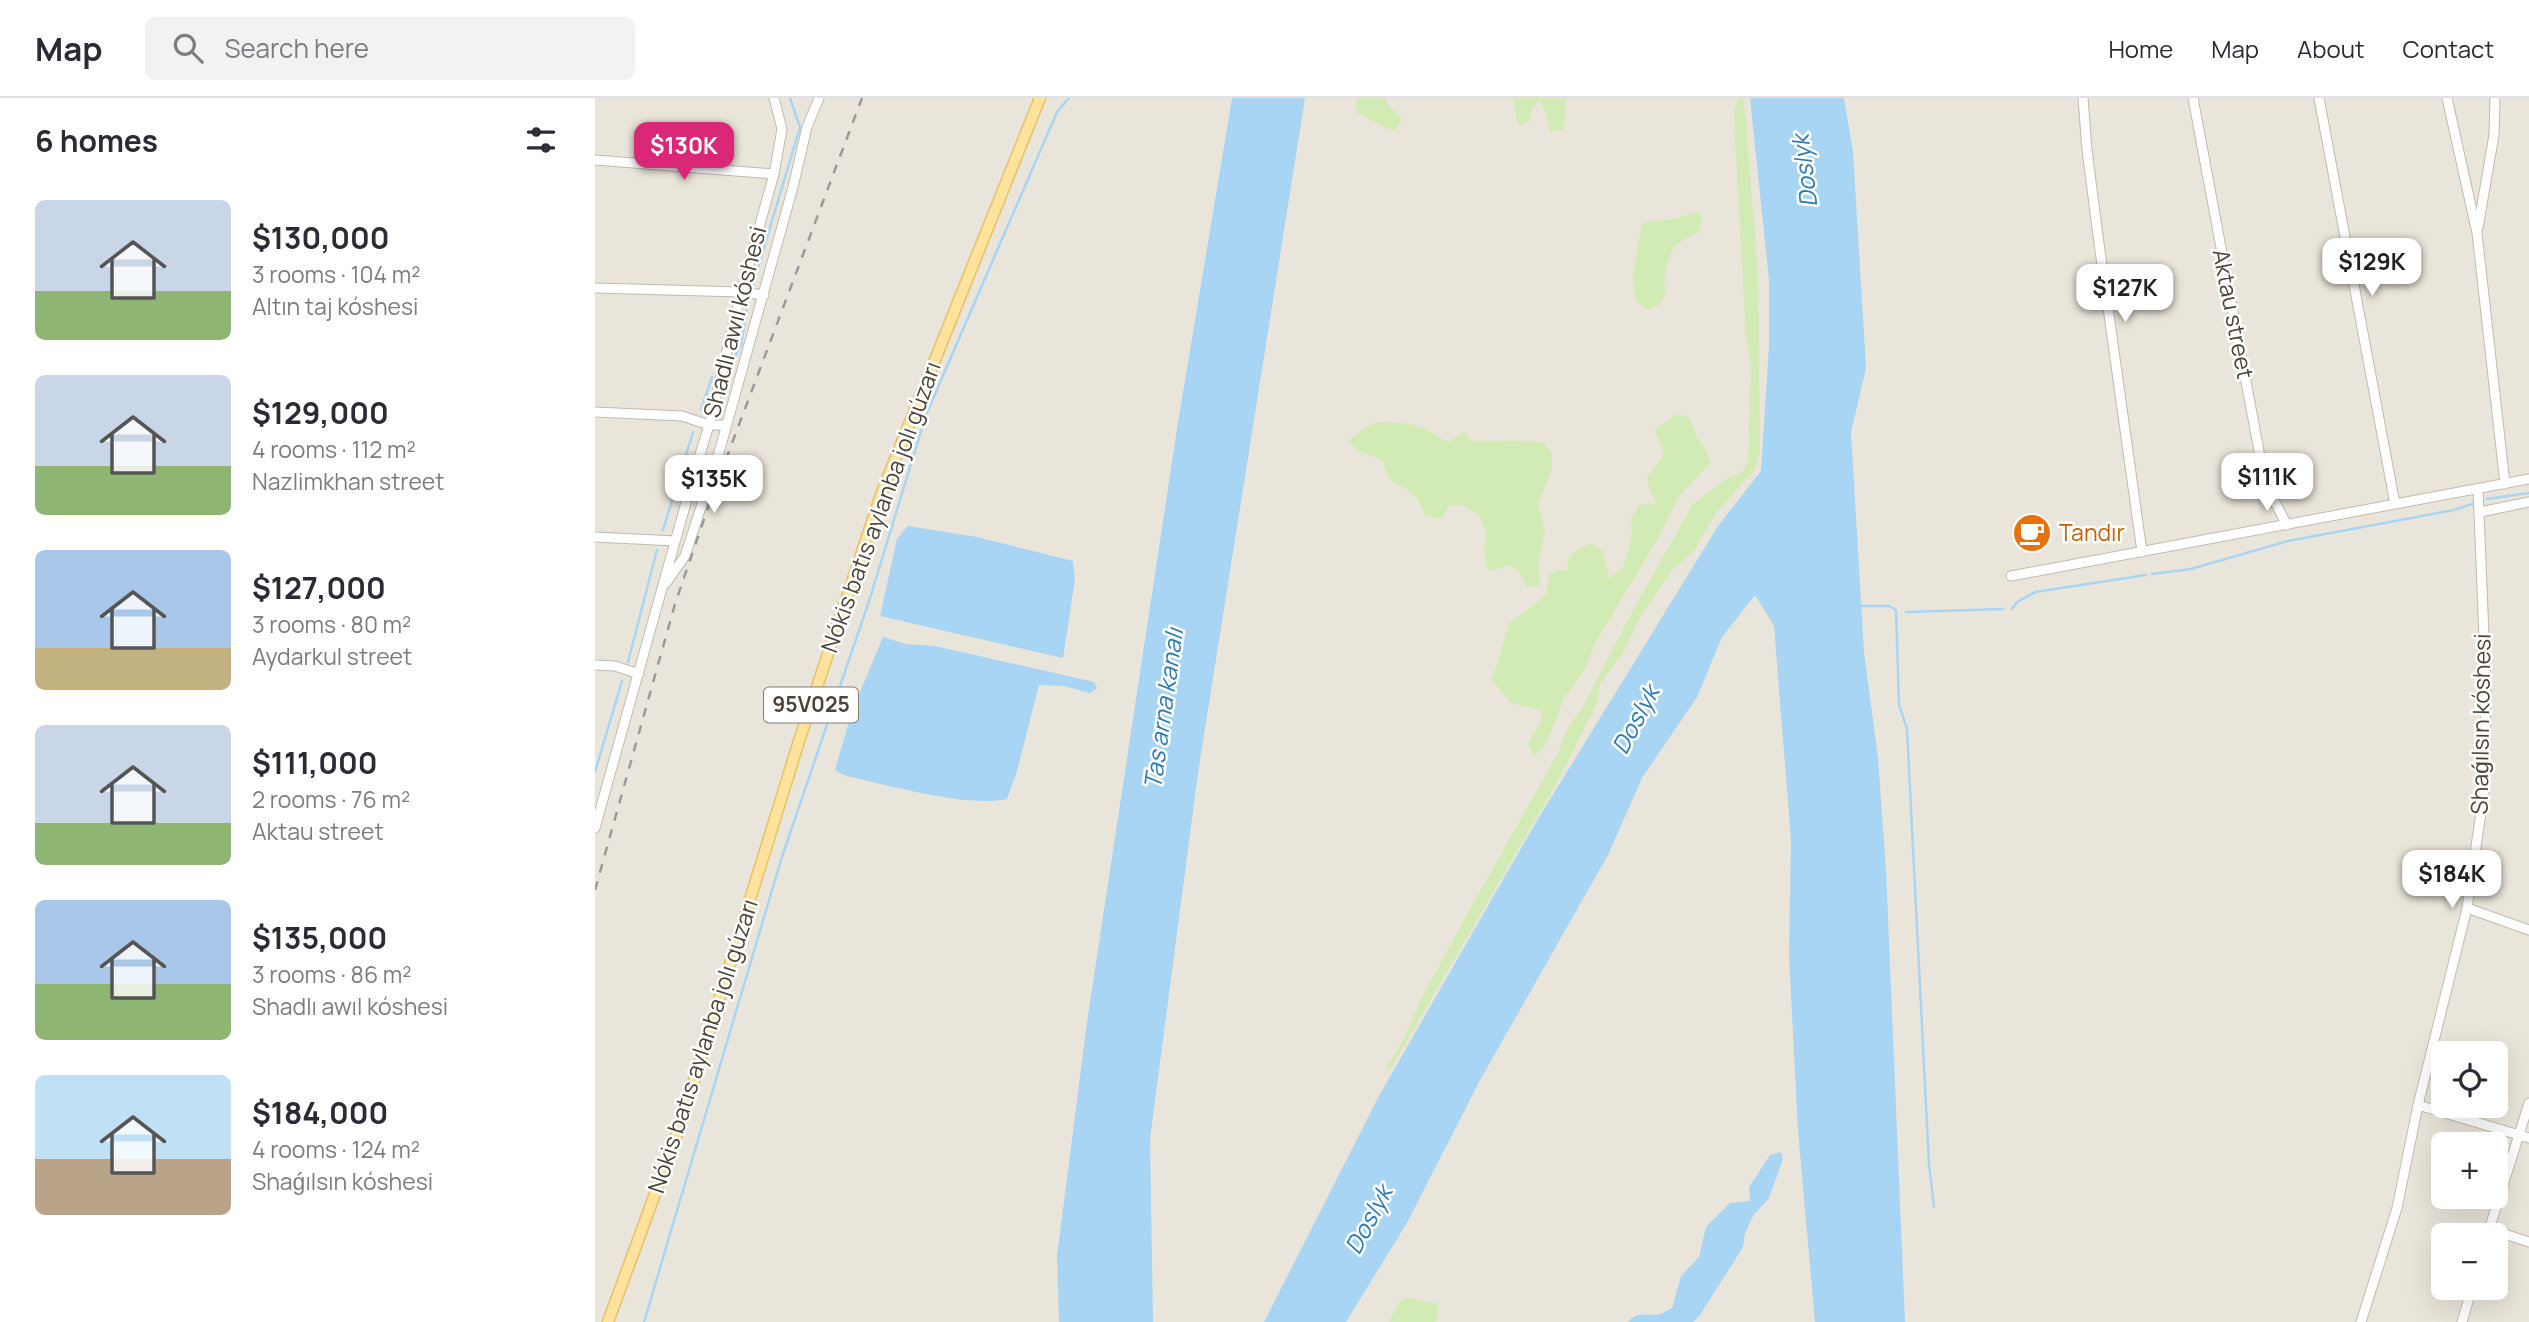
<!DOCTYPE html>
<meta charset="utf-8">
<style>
body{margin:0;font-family:Manrope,sans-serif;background:#f2f2f3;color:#2b2b33;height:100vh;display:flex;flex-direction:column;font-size:26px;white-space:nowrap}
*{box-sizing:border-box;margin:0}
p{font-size:23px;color:#7c7c81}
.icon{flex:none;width:38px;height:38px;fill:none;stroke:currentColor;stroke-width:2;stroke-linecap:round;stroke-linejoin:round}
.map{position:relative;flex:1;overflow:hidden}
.sheet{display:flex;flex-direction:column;background:#fff;width:595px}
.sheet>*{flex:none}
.fabs{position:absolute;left:1836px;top:943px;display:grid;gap:14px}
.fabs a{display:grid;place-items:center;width:77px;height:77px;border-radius:10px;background:#fff;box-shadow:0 7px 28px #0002;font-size:35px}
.price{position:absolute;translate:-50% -60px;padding:0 16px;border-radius:14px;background:#fff;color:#222;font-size:23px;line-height:46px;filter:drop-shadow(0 2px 4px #0008)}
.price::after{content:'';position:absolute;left:50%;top:42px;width:21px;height:16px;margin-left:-10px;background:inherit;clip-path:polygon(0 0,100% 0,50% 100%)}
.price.current{background:#db2777;color:#fff}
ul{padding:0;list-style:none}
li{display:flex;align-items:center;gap:21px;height:175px;padding:0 35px}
li span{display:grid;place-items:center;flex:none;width:196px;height:140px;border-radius:10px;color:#555}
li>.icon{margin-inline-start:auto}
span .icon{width:84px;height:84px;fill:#fffc;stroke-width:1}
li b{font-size:30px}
h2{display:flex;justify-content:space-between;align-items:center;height:84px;padding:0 35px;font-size:30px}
header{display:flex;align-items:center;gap:42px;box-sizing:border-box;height:98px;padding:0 35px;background:#fff;border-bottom:2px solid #e1e1e2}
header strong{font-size:33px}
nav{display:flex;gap:38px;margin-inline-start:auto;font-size:24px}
.search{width:490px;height:63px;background:#f2f2f3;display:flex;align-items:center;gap:18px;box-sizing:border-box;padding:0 24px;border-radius:10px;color:#7c7c81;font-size:26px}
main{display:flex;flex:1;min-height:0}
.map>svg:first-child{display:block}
</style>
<header>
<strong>Map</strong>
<div class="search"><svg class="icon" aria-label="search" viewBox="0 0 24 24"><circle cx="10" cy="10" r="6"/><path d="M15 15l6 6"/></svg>Search here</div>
<nav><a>Home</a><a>Map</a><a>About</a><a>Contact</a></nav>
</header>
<main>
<section class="sheet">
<h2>6 homes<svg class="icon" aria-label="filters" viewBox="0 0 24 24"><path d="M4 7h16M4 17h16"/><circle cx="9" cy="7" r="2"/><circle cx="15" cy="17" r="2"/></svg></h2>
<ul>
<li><span style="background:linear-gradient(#c9d6e8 65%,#8fb573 0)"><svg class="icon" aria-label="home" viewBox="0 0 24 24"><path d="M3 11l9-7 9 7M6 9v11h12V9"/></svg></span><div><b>$130,000</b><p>3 rooms · 104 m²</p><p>Altın taj kóshesi</p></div></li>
<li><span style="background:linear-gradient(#c9d6e8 65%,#8fb573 0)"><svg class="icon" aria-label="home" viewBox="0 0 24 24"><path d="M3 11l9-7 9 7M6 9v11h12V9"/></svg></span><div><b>$129,000</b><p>4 rooms · 112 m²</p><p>Nazlimkhan street</p></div></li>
<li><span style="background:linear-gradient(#a9c7e8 70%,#c2b280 0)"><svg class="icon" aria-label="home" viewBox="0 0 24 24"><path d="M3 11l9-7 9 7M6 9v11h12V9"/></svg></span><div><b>$127,000</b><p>3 rooms · 80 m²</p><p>Aydarkul street</p></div></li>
<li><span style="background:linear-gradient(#c9d6e8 70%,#8fb573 0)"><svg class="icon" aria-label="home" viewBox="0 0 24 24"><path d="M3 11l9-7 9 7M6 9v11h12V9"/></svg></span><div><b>$111,000</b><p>2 rooms · 76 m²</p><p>Aktau street</p></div></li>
<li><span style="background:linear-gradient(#a9c7e8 60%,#8fb573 0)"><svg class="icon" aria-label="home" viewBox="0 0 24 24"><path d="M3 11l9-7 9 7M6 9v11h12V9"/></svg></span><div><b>$135,000</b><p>3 rooms · 86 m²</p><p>Shadlı awıl kóshesi</p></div></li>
<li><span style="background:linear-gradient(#bfe0f5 60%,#b9a48a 0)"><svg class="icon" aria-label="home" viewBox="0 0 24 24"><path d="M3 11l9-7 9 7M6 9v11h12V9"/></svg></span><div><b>$184,000</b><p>4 rooms · 124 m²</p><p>Shaǵılsın kóshesi</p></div></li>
</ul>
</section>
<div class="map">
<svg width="1934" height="1224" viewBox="0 0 1934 1224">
<rect width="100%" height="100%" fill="#f6f3ec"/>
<path fill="#eae5da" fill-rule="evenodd" d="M0,0H1934V1224H0ZM1848,956H1900V1008H1848ZM1848,1046H1900V1099H1848ZM1848,1138H1900V1190H1848Z"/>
<path fill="#d2ebb4" d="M764,0H791L792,5L807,22L800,32C784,30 777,20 762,15L760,5Z
M918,0H971L969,32L955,33L949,10L944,2L937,11L934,23L923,28Z
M1144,0H1148L1151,23L1163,178L1165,352L1160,371L1122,414L1099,453L1078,471L1047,516L1029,553L1005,586L1002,605L966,677L795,972L791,971L809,941L824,905L869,822L963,655L973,629L986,612L1043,503L1098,406L1133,380L1147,375L1153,362L1156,269L1151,240L1140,40L1139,13Z
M1104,113L1107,120L1105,133L1080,147C1072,164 1067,178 1071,196L1064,207L1053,212L1040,202L1038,175L1047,126C1059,119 1069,124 1082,120C1090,118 1096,115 1104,113Z
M1081,316L1095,320L1103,342L1111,352L1116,365L1084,398L1061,444L999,547L990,572L970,598L951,646L939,658C927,640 939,640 945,625C947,621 947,617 947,613L915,604L896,581L903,564L914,525L950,498L953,488V477L963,472H972L974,459L987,449L997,446L1008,453L1014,481L1029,468L1037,437L1036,421L1044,407L1062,405L1055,393L1052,379L1069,356L1060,332Z
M782,324C800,324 818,324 834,333C841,336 845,341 854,344L870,333L875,343C900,344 924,341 949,345L957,355V372L943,406L950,434L944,463L945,487L932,489L925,475L916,467L893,473L888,451L892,437L885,419L868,407H855L846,421L830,418C828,413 826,407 823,402C809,381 796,396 787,362L762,352L754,343L768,331Z
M812,1199L844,1206L841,1224H794L803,1206Z"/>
<path fill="#a7d5f3" d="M637,0H710L603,675L555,1041L558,1224H464L462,1158L492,924L584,318Z
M1155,0H1249L1258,53L1271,270L1256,334L1269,554L1283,660L1291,772L1310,1224H1220L1203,1033L1194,857L1196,742L1179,528L1160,497L1127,539L1102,599L1047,680L1013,757L884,984L813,1123L751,1224H669L784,998L940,726L1123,428L1166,373L1174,247V182Z
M313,428L382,439L478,463L480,481L468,560L285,518L302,441Z
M288,539L311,546L340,548L499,584L502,590L495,595L469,588L444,587L422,673L412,701C373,710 292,687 251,678L240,672L257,613Z
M1186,1054L1188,1061L1174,1100L1158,1118L1150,1135L1148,1149L1105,1217L1098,1224H1033C1043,1212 1053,1219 1066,1216C1070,1214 1073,1212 1077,1210L1086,1178L1104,1159L1111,1129L1135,1105L1155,1103L1154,1089L1175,1057Z"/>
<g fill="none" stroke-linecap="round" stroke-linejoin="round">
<path stroke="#a7d5f3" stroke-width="2.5" d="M157,190L205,29L195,0
M133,272L146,247L153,203
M106,312L117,279
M1892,401L1934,395
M68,432L98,334
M1557,476L1596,471L1693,443L1859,412L1880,405
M1263,508H1294L1301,512L1304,606L1312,631L1334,1067L1339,1109
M1417,511L1422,504L1440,494L1551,477
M1311,514L1408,511
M33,564L62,452
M0,674L27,583
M49,1224L186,762L275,500L331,317L462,14L474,0"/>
<defs>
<path id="minor" d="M1488,0L1492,52L1503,138L1547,454
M1598,0L1670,385L1692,427
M1724,0L1800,406
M1852,0L1882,135L1910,386
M0,62L179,76
M1883,130L1899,37L1900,0
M0,190L146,194L169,197
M0,314L87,318L114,327H132
M1885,414L1934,404
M0,439L80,443
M1416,478L1934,381
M71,485L90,458L125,351L198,89L212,29L224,0
M0,567L20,568L44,576
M0,730L99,376L114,327L146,194L179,76L187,31L179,0
M1872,810L1934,832
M1823,1007L1934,1040
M1894,1131L1934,1144
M1892,1138L1934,1005
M1766,1224L1802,1110L1823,1007L1872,810L1889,694L1891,587L1883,391
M1867,1224L1877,1190"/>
<path id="major" d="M13,1224L85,1028L204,643L287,394L445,0"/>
</defs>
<use href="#minor" stroke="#c2bbad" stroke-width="11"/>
<use href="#major" stroke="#e8c167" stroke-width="13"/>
<use href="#minor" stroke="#fff" stroke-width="9"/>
<use href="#major" stroke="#ffe29c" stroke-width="10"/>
<path stroke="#9a9a9a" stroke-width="2.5" stroke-dasharray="9 9" stroke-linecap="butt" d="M0,792L80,506L116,401L267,0"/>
</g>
<defs>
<symbol id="cafe-disc" viewBox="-11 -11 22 22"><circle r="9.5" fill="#e8710a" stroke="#fff"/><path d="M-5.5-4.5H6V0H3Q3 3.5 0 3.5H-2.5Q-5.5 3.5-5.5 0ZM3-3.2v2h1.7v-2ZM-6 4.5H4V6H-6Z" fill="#fff"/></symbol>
</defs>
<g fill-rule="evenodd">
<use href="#cafe-disc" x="1415" y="413" width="44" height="44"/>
</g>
<g text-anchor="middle" stroke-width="5" stroke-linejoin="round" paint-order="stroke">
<rect fill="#fff" stroke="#817c74" stroke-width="2" x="169" y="589.5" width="94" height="35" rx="5"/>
<g font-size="21" font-weight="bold" fill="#4b4439">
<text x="216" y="614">95V025</text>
</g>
<g font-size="23" fill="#4b4439" stroke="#fff">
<text transform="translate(1638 216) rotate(79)" y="8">Aktau street</text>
<text transform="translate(140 224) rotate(-76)" y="8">Shadlı awıl kóshesi</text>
<text transform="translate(286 409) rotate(-70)" y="8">Nókis batıs aylanba jolı gúzarı</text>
<text transform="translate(1886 626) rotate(-89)" y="8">Shaǵılsın kóshesi</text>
<text transform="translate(108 948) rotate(-72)" y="8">Nókis batıs aylanba jolı gúzarı</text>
</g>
<g font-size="23" fill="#c56008" stroke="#fff" text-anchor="start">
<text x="1464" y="443">Tandır</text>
</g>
<g font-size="24" font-style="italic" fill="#2b7ab4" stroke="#fff">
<text transform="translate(1210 73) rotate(-97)" y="8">Doslyk</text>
<text transform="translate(569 611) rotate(-82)" y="8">Tas arna kanalı</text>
<text transform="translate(1041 622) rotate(-62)" y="8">Doslyk</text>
<text transform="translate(774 1122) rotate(-62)" y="8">Doslyk</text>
</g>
</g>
</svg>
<div class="fabs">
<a><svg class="icon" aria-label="locate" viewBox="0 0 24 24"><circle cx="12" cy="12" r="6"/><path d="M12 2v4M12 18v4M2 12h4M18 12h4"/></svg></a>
<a>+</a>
<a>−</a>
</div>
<b class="price current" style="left:89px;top:84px">$130K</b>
<b class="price" style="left:1777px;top:200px">$129K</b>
<b class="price" style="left:1530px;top:226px">$127K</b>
<b class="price" style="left:1672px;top:415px">$111K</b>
<b class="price" style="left:119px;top:417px">$135K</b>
<b class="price" style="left:1857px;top:812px">$184K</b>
</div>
</main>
